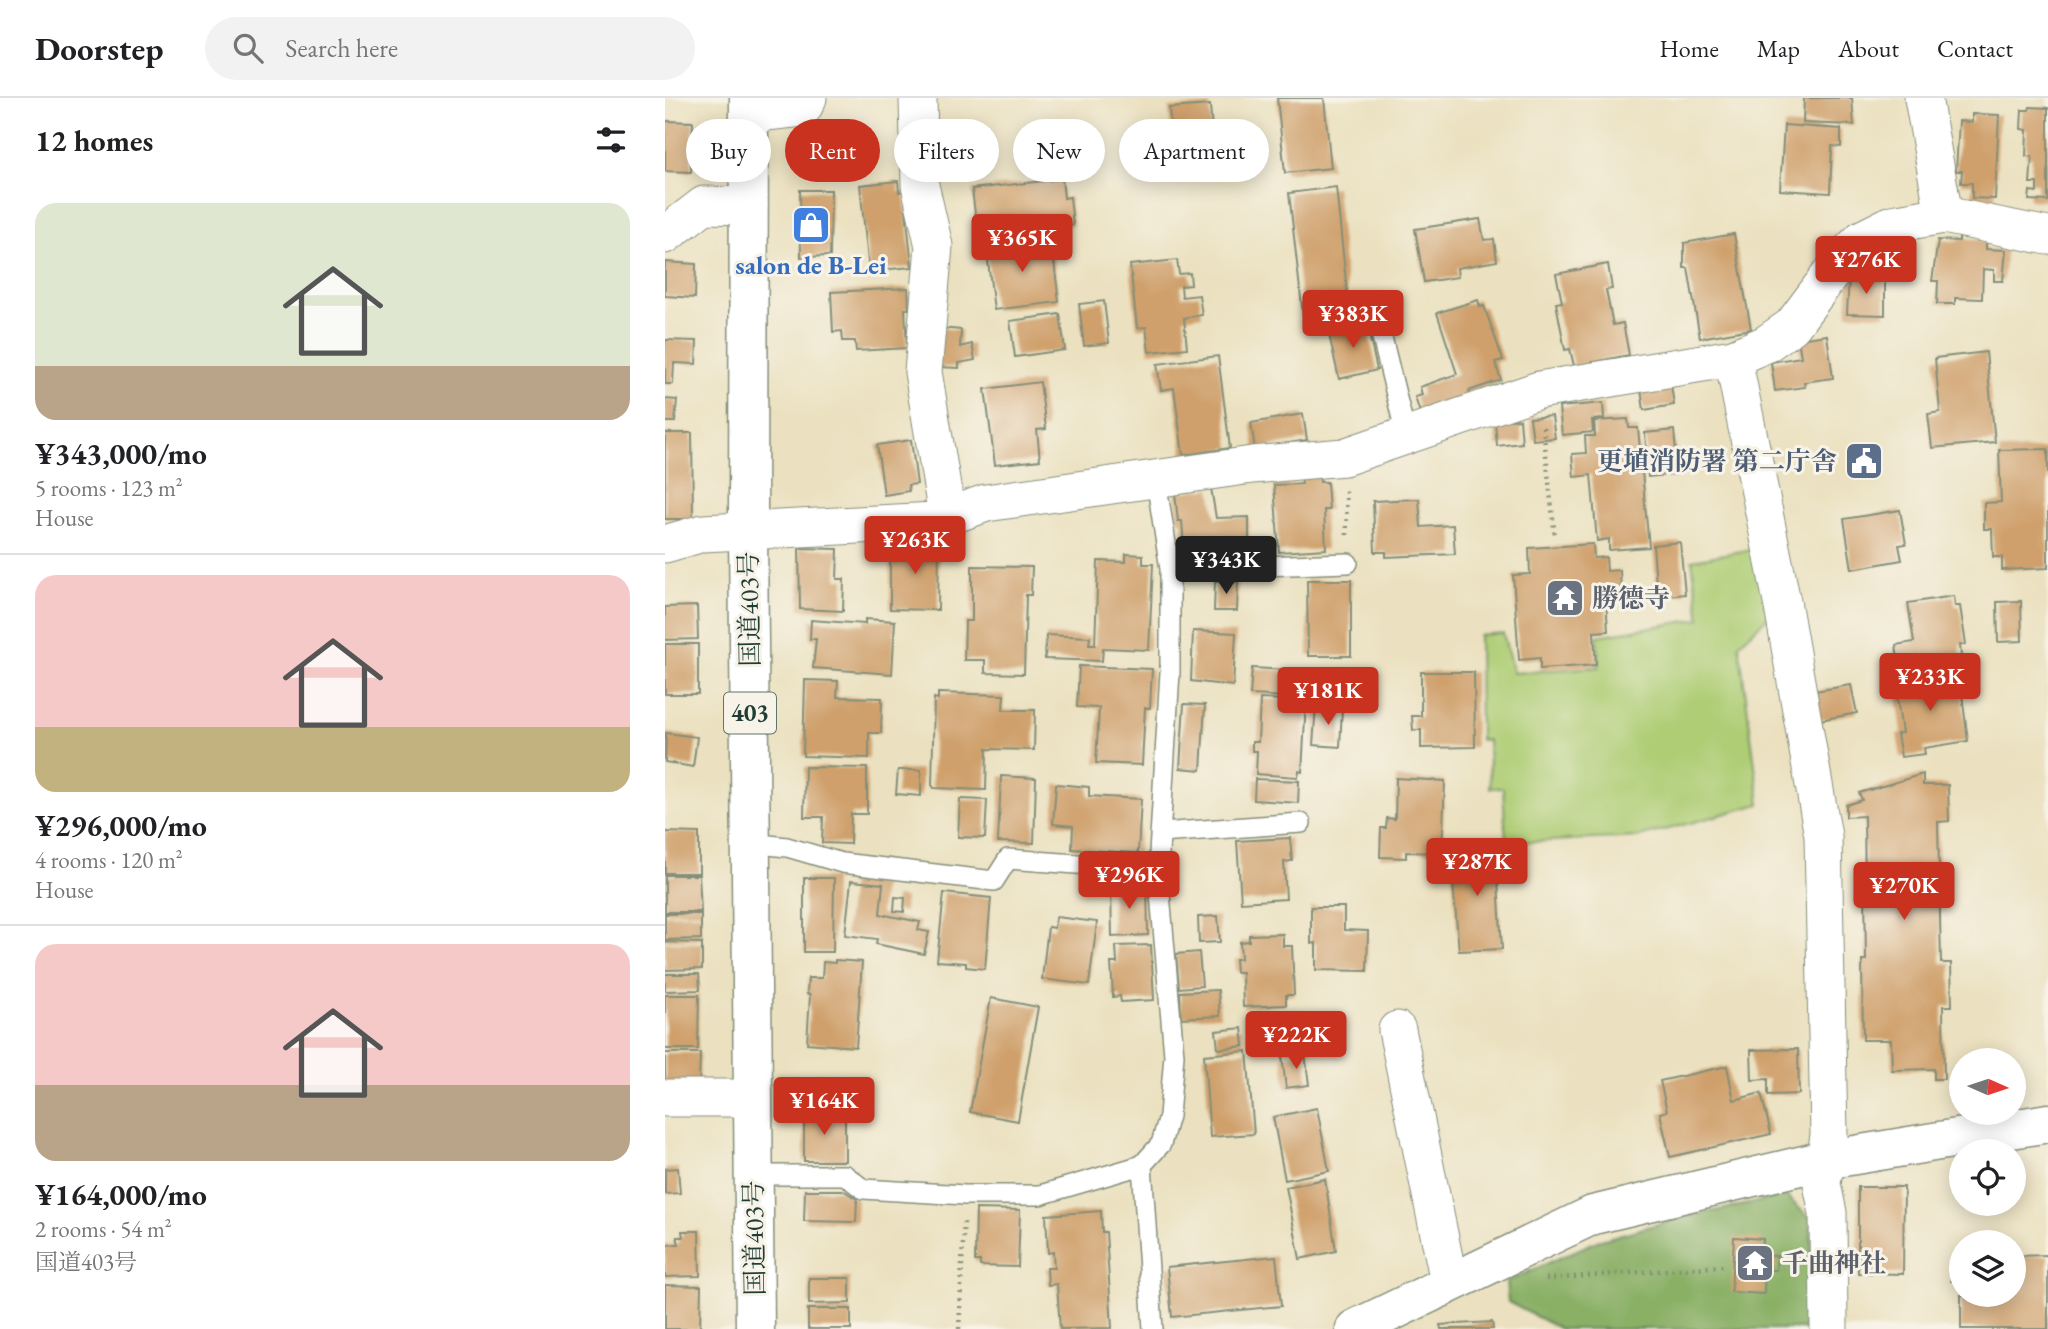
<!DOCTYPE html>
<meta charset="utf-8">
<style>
body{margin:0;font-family:"EB Garamond","Noto Serif JP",serif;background:#f2f2f2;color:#202124;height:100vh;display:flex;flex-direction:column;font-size:26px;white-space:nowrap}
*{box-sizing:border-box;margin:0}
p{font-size:23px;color:#757577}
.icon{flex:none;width:38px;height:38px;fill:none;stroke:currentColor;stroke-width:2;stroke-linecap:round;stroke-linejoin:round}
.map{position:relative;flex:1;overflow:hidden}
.details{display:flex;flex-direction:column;background:#fff;width:665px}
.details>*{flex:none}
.hud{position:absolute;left:21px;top:21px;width:665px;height:63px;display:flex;gap:14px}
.needle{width:46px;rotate:93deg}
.fabs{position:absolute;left:1284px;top:950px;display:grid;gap:14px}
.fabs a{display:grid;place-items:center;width:77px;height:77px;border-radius:50%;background:#fff;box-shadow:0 4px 18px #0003;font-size:35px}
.price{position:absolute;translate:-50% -60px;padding:0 16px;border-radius:7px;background:#c8321e;color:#fff;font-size:23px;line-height:46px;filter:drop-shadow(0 2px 4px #0008)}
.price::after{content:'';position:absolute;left:50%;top:42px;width:21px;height:16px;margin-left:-10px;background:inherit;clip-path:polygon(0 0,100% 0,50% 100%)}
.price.selected{background:#222;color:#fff}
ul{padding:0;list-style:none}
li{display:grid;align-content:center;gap:14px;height:371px;padding:0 35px}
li+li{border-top:2px solid #e0e0e0}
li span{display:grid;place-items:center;height:217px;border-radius:21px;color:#555}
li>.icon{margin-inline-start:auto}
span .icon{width:126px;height:126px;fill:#fffc;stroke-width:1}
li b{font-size:30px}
h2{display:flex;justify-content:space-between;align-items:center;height:84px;padding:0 35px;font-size:30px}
.tag{padding:0 24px;border-radius:32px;background:#fff;box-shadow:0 4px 18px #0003;font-size:24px;line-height:63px}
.tag.selected{background:#c8321e;color:#fff}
header{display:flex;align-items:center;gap:42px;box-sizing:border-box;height:98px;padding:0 35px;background:#fff;border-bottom:2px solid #e0e0e0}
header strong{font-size:33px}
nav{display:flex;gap:38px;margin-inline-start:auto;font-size:24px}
.search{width:490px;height:63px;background:#f2f2f2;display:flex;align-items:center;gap:18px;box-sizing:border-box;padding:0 24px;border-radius:38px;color:#757577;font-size:26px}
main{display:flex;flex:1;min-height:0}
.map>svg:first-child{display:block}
</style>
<header>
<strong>Doorstep</strong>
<div class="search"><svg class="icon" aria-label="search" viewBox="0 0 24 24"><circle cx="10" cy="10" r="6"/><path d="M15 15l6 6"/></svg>Search here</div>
<nav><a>Home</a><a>Map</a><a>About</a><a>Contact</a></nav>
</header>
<main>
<section class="details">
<h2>12 homes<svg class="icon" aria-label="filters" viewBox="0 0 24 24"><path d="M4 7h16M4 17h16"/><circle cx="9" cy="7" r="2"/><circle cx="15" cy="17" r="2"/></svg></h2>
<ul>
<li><span style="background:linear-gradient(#dfe7d0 75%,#b9a48a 0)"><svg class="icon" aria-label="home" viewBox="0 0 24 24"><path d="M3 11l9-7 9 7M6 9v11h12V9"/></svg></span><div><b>¥343,000/mo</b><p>5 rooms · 123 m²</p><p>House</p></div></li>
<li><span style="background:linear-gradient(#f6c9c9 70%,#c2b280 0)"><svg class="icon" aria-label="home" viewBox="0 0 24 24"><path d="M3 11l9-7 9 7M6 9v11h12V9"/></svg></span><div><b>¥296,000/mo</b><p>4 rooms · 120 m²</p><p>House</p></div></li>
<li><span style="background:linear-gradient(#f6c9c9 65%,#b9a48a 0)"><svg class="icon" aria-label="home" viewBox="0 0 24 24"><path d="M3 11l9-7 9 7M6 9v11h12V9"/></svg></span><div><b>¥164,000/mo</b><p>2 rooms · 54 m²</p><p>国道403号</p></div></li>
</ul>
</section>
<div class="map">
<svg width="1383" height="1231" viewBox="0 0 1383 1231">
<rect width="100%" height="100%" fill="#f7f3e8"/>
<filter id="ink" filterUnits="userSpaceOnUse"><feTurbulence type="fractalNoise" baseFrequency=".0143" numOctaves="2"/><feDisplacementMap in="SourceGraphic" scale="14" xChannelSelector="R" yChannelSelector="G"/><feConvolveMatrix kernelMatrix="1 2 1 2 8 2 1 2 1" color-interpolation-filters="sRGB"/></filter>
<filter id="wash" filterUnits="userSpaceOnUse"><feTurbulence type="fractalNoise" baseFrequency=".00686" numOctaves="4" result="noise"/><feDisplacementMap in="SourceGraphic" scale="28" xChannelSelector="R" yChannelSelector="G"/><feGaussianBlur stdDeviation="1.57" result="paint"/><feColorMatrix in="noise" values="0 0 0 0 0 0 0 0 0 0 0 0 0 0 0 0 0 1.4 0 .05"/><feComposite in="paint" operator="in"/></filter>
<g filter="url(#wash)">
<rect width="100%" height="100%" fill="#ebe1c0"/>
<path fill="#aecd75" stroke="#668554" stroke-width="2" d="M1094,450L1105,517L1074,546L1095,706L974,739L841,745L838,690H825L823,642H815L814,537L838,535L848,575L934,569L932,538L1035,521L1027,462Z"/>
<path fill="#8ab066" stroke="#54764d" stroke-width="2" d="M1121,1098L1146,1121L1148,1231H895L843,1204L841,1184L932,1143L1011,1121Z"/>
<g id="blocks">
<path fill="#cfa06c" d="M612,0H659L666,70L620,75Z
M1139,0H1187L1189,27L1138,25Z
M545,7L549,56L508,60L504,10Z
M1365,9L1383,10V103L1364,102L1365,93L1372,94V85H1365L1367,59L1361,58L1362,32L1356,31L1357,12H1364Z
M1307,16L1334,17L1330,101L1307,100V85H1296L1297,73H1291L1294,23L1307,24Z
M0,23L28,24L26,74L0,73Z
M1119,27L1176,31V49L1167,48L1165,95L1115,92Z
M145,30L172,31V40L206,41L204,70L143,67Z
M397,81L399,100L405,99L408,127L328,135L326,122L311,124L307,91Z
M233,83L234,94L239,93L247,169L204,173L195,87Z
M671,89L684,213L638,218L624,95Z
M135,92H166L165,158L136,159Z
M815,121L819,142L829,141L832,163L792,170L793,179L759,184L750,131Z
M1069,136L1086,231L1035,240L1023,170H1019V145Z
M386,139L394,204L329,212L321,147Z
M1294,139L1321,143V151L1341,152L1338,183H1329V172L1318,171L1317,201L1290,200V206H1272L1273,183H1267L1273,142L1294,143Z
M512,162L514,176L525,175L526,187L516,188L517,199L534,197L537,217L519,220L522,250L484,254L481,229L472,230L465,167Z
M0,164L31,166L30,200L0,198Z
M943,166L947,191L941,192L948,227L958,225L964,257L909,268L905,251L900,252L891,205L897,204L891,176Z
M1184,178L1220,179V217L1182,216Z
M243,190L244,211H240L242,250L191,253L190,243H178L177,233L168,234L166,194Z
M813,202L815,209L819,208L838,262L830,264L836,282L804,293L806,300L756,318L750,299L757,297L755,289L792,276L772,215Z
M439,203L444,245L419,248L414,206Z
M395,216L400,252L350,259L345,223Z
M701,223L712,272L674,281L663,232Z
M275,230L296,232L295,249L307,246L310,262L294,265V270L272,269Z
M1162,237L1168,280L1139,284L1140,289L1110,293L1106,264L1136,259L1133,241Z
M0,242L32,243L31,266L9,265L8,286H0Z
M1321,254L1330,344L1267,350L1263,316L1275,314L1270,260Z
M553,258L565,350L518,357L509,290L496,292L492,266Z
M375,284L381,331L372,332L375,362L330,367L320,291Z
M1006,287L1009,307L979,312L976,292Z
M0,301L12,302L10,324H0Z
M938,305L939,321L927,322L928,334L897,337L894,309Z
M638,316L642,342L590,351L586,325Z
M887,318L890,340L868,342L865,320Z
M855,321L857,345L832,348L830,323Z
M963,321L964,330H973L984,449L944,452V441L932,443L926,377L909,379L907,356L921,355L920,338H930L929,323Z
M1009,332L1013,376L983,379L980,335Z
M0,335H27L28,421H0Z
M246,342L252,386L243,387L244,393L219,397L212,347Z
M1383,351V470L1337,472V459H1328L1327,431H1319V405L1336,404L1334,352Z
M636,377H654L655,384H662L664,412H659L661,451L614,454L609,387L637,386Z
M546,390L551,420L584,419V452L524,453V448L519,449L517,423H513L510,395Z
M754,401L756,429L788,427L790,456L721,459V454H710L708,403Z
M1235,412L1241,446L1234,447L1237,462L1187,471L1179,421Z
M246,441L261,442V446L274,447L273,512L225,511V448H247Z
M1015,444L1020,496L992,499L988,447Z
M928,446L929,460L941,459L942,473L955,472L956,498L941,499L943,533L929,534L931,567L875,571V560L854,562L848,477L865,476L864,450Z
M134,450L173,451L172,481H179L178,513L135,511Z
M461,456L478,457V466H488L484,552L438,550L437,563L380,561L381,537L425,539L424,547H430L433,463L461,464Z
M307,468L367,469L366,497H361L359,576L320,575V562H299L300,523H307Z
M642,482H686V558H643Z
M550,483L573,484L572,513H549Z
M1289,498L1290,508H1295L1301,546L1295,547L1296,558L1234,568L1231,547L1249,544L1243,505Z
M1356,503L1357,543L1333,544L1332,504Z
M32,508L33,541L0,542V509Z
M200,521L230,523L227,576L148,570L151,541H145L146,522L200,526Z
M528,533L571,535L568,588L526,583Z
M0,546H33V596H0Z
M414,568L487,571L485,610H480L477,667L431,665L434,610L412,609Z
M587,570L642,573L641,600L585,597Z
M1294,573L1303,643L1259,650L1260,656L1236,659L1232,636L1237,635L1230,585H1237L1236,581Z
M756,574H809L810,649L756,650V632H748L747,618H756Z
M656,576L671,577L669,600H655Z
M140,582L173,583L172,599L217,600L216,635H204V660L138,658Z
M1186,587L1192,615L1155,622L1150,593Z
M273,595L339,597L338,612H370L369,652L322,651L321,692L269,690L267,687L269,600L273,601Z
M595,601L641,603L637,674L634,673L633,679L591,676L592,653H587V644H593Z
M519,606L540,607L536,672L515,670Z
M651,608L677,610L675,649L648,647Z
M1,635L32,639L28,669L0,664Z
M140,669L202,670V716H186L185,746L157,745L158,719H139Z
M233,672H256V698L231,696Z
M1258,676V687H1283L1284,723L1273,724L1276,865H1286L1287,908H1278L1279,981H1269V971L1227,972L1226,942H1198L1197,862H1201L1199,718L1181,719V707L1197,702L1194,695Z
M336,678L371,680L369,745L333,744Z
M731,680L780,683L777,755L741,754V760L715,759L716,730H721L722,720L730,721Z
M590,681L634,683L633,705L589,702Z
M391,686L424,689V698L476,701L473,755L407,751L408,728L388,726Z
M295,701L322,702L320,740L293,739Z
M0,734L34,735V775H0Z
M625,740L627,763L619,764L621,801L576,804L572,743Z
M831,748L837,851L794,853L785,750Z
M0,777H34L36,814H0Z
M139,780H169L168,854H139Z
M186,783L218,786L215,816L255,824L253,832L264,834L259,856L211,846L212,841L180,837Z
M482,788L483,837L447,839L446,789Z
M279,795L326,800L320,871L301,869V865L272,863Z
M230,799L240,800L239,814L229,813Z
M646,809H679V832L703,833L702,873L651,872V845L646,846Z
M0,816H36V841L0,842Z
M553,818L555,844L534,845L533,819Z
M391,819L432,824L424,887L377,881L383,829L389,830Z
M618,836V848H627L629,897H621V907L578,909L577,874H571L570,861H576L575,844L584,843V837Z
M0,844L37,845V871L0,872Z
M486,847L489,902L456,904L455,898L448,899L446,865H452L451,848Z
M534,854L537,888L514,890L511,856Z
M170,862L197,864L191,949L142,945L145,897L142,896L143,880H157L158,864L170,865Z
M0,876H34L35,892L0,893Z
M553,892L555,918L516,920L515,894Z
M0,897H34L33,951H0Z
M326,900L373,909L353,1023L305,1014Z
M577,930L579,948L553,951L551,933Z
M1133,951L1134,996L1103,997V981L1087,982L1086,952Z
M582,953L589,1036L545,1039L539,957Z
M0,955H35L34,985H0Z
M640,955L644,987L621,990L617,958Z
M1062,968L1069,1002L1096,995L1106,1036L1005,1059L995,1015L1002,1013L995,983Z
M652,1010L664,1073L620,1082L608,1019Z
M139,1015L180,1016V1063H139Z
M13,1070L15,1095L0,1096V1071Z
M660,1081L671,1153L635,1161L621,1089Z
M1193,1089H1239L1238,1176L1193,1175Z
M140,1092H178L192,1101L191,1124L139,1123Z
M311,1111L355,1112L353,1169L315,1168V1163H310Z
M436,1113L437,1134H441L447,1230L395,1231L392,1186L383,1187L382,1170H389L388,1154L383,1155L381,1117Z
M17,1133H34L35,1178L0,1179V1147L14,1146L12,1139H18Z
M1069,1139L1098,1141L1097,1157L1112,1158L1111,1172H1100L1099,1196L1066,1194Z
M1383,1157V1231H1296V1197H1349V1158Z
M611,1158L616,1208L507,1219L502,1169Z
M1294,1160H1297V1183H1286V1170H1294Z
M144,1180H185V1205L144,1206Z
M0,1187L36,1188L35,1231H0Z
M143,1211H186V1231H143Z
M827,1224L828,1231H776L775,1227Z"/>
</g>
</g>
<g filter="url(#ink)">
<use href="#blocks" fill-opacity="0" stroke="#858f7a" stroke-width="2"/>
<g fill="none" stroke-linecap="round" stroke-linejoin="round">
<defs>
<path id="service" d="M709,207L741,337
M505,471L683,465
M495,735L636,725
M86,745L122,749L177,765L329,783L343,761L493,772
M89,1077H180L198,1091L300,1097H375L477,1067
M488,1231L477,1067L496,1046L504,1018L509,957L493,772L505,574V471L491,382"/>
<path id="minor" d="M253,0L255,87L269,148L258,274L282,418
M1258,0L1279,117
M84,16L138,10L143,0
M0,137L39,107L84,108
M1068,260L1118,509L1158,738L1164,1037L1157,1086L1163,1115L1164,1231
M0,446L38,435L270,423L321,405L587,367L679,359L874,292L1068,260L1101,246L1127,228L1177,161L1197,141L1227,126L1279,117L1383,138
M732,932L784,1184
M0,1000H88"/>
<path id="tertiary" d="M690,1231L928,1117L1160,1062L1383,1025"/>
<path id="trunk" d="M84,0L83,431L90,1231"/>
</defs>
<use href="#service" stroke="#858f7a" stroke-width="22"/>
<use href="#minor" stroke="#858f7a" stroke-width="39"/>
<use href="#tertiary" stroke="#858f7a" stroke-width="41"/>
<use href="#trunk" stroke="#858f7a" stroke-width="41"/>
<path stroke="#858f7a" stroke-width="4.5" stroke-dasharray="2 5" stroke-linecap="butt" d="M878,329L890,439
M681,393L682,440
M881,1181L1058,1168
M294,1231L299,1123"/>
<use href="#service" stroke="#fff" stroke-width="19"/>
<use href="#minor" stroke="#fff" stroke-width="37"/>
<use href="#tertiary" stroke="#fff" stroke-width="38"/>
<use href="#trunk" stroke="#fff" stroke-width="38"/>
</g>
</g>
<defs>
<symbol id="shop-square" viewBox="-11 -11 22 22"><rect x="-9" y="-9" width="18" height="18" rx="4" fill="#3f7fe0" stroke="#f7f3e8"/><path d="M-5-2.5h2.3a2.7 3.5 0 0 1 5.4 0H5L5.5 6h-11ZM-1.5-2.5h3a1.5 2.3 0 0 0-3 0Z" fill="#fff"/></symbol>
<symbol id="civic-square" viewBox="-11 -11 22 22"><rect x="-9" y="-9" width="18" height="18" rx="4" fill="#5c6f8a" stroke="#f7f3e8"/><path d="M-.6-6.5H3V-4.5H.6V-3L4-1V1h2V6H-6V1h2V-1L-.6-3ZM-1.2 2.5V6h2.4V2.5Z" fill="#fff"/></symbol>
<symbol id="temple-square" viewBox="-11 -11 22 22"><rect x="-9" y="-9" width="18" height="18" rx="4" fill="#6b7280" stroke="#f7f3e8"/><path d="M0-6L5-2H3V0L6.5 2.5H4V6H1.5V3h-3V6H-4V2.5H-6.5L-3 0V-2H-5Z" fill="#fff"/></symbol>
</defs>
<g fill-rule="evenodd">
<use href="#shop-square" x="124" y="105" width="44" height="44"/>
<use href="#civic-square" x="1177" y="341" width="44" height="44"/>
<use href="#temple-square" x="878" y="478" width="44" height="44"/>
<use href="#temple-square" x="1068" y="1143" width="44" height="44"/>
</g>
<g text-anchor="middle" stroke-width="6" stroke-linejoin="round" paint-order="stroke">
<rect fill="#f7f3e8" stroke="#60746a" stroke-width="2" x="59" y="594.5" width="52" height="41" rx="5"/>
<g font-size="24" font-weight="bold" fill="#1f3d34">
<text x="85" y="623">403</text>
</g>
<g font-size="26" font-weight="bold" fill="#366cbe" stroke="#f7f3e8">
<text x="146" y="176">salon de B-Lei</text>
</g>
<g font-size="26" font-weight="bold" fill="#4e5e75" stroke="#f7f3e8" text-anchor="end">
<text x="1172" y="372">更埴消防署 第二庁舎</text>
</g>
<g font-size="26" font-weight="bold" fill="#5b616d" stroke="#f7f3e8" text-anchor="start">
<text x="927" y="509">勝德寺</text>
<text x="1117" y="1174">千曲神社</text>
</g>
<g font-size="26" fill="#1f3d34" stroke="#f7f3e8">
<text transform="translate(84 511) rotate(-91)" y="9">国道403号</text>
<text transform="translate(89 1140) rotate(-91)" y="9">国道403号</text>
</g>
</g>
</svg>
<div class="fabs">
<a><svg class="needle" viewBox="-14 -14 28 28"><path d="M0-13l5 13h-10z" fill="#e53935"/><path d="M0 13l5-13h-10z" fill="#757577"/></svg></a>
<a><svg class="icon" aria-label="locate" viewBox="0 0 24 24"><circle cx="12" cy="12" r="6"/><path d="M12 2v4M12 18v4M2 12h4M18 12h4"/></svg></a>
<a><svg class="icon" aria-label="layers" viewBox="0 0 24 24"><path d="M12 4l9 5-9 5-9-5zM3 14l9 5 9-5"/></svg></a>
</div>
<b class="price" style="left:357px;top:176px">¥365K</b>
<b class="price" style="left:1201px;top:198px">¥276K</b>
<b class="price" style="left:688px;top:252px">¥383K</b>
<b class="price" style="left:250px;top:478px">¥263K</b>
<b class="price selected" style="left:561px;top:498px">¥343K</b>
<b class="price" style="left:1265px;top:615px">¥233K</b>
<b class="price" style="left:663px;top:629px">¥181K</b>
<b class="price" style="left:812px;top:800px">¥287K</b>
<b class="price" style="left:464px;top:813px">¥296K</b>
<b class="price" style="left:1239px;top:824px">¥270K</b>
<b class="price" style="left:631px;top:973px">¥222K</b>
<b class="price" style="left:159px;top:1039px">¥164K</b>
<div class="hud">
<a class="tag">Buy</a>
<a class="tag selected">Rent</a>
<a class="tag">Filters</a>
<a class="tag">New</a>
<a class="tag">Apartment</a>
</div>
</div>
</main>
